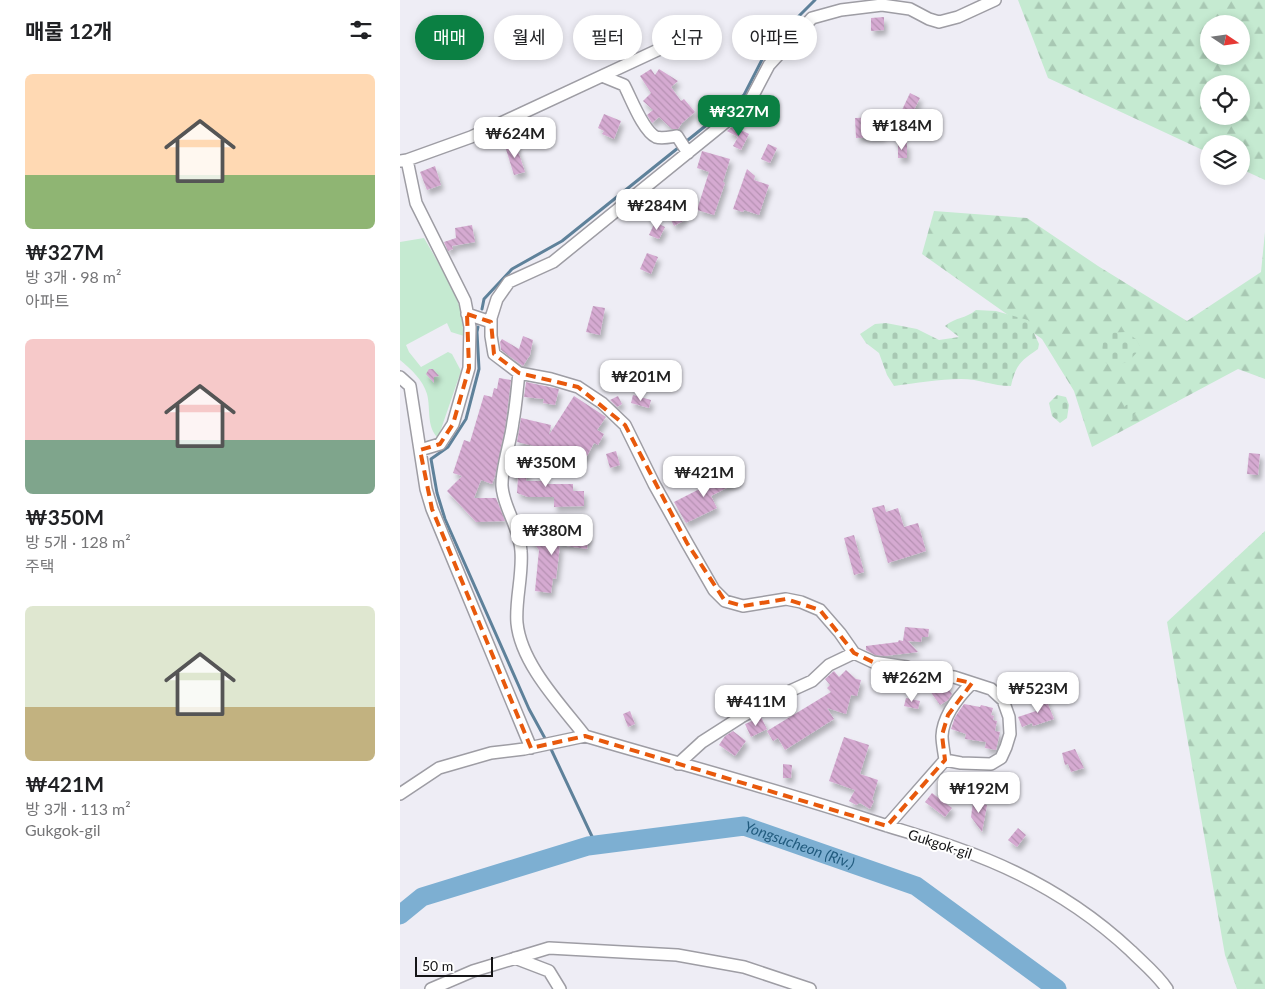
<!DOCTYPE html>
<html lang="ko">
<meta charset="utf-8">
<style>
body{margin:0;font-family:Lato,"Noto Sans KR",sans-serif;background:#f6f6f6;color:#202124;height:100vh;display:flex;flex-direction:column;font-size:19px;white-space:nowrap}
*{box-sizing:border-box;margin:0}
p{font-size:16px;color:#757577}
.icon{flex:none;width:28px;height:28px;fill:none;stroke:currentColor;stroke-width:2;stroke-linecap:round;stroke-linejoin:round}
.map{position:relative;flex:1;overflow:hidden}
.sheet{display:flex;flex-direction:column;background:#fff;width:400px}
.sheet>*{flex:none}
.top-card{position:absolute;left:15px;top:15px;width:475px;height:45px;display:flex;gap:10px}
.needle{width:32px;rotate:103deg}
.buttons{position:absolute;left:800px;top:15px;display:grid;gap:10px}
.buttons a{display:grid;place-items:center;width:50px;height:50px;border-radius:50%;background:#fff;box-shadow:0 2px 8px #0003;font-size:25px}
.scale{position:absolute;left:15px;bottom:12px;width:78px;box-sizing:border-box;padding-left:5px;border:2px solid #151517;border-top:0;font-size:14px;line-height:18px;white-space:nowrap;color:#151517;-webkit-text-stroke:4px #fff;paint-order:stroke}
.price{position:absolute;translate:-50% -42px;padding:0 11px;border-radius:10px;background:#fff;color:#222;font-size:16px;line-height:32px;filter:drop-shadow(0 1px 2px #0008)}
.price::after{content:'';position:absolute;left:50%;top:30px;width:15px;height:11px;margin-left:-8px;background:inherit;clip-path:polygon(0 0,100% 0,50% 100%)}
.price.active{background:#0b8043;color:#fff}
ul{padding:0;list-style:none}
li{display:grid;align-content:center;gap:10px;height:265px;padding:0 25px}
li span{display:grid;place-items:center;height:155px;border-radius:8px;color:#555}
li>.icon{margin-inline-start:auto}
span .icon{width:90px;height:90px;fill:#fffc;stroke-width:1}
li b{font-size:21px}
h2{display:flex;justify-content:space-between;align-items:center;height:60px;padding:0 25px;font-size:21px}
.pill{padding:0 18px;border-radius:22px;background:#fff;box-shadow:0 2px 8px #0003;font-size:18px;line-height:45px}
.pill.active{background:#0b8043;color:#fff}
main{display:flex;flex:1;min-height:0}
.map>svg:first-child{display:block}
</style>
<main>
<section class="sheet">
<h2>매물 12개<svg class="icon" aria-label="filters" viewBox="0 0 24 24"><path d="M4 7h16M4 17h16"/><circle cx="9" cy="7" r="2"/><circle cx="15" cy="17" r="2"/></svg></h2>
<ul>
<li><span style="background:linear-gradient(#ffd9b3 65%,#8fb573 0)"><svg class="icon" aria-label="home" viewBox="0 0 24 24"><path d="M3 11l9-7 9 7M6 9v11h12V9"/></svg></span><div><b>₩327M</b><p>방 3개 · 98 m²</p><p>아파트</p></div></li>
<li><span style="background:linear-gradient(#f6c9c9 65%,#7fa58c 0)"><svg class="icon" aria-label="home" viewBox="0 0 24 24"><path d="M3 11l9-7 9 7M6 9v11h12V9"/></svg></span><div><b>₩350M</b><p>방 5개 · 128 m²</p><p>주택</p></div></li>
<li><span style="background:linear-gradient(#dfe7d0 65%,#c2b280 0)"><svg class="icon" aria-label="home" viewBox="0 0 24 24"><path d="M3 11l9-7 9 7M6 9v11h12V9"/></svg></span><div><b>₩421M</b><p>방 3개 · 113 m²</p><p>Gukgok-gil</p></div></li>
</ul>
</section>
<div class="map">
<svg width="865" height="989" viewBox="0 0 865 989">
<defs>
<pattern id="forest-firs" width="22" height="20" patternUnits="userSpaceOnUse" patternTransform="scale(1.25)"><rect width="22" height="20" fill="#c5ead1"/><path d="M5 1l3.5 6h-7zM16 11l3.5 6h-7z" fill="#a8c8b3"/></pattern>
<pattern id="cemetery-stones" width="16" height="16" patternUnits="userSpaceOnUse" patternTransform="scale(1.25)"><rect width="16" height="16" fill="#c5ead1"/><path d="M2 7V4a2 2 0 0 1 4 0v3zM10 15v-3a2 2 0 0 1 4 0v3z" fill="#a8c8b3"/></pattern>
<pattern id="building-back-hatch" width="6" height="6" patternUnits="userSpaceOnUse" patternTransform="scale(1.25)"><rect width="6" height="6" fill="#d5aad1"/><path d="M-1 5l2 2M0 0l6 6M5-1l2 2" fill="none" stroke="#b691b3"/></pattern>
<filter id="shadow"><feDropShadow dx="3" dy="5" stdDeviation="2.5" flood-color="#0004"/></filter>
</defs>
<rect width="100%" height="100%" fill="#eeedf5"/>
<path fill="url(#forest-firs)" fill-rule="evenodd" d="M618,0H865V180L841,169V144H809V153L648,78ZM809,24H841V56H809ZM809,84H841V116H809Z
M534,211L627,218L698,266L787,321L861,272L865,232V379L838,369L692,447L674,391L642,339L522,254Z
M865,531V989H837L825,955L767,622Z"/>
<path fill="url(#cemetery-stones)" d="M576,310L596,311L628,320L639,344L638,349C621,361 616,364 611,386C592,386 580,379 561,379C539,379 516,383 494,386L487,375L479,353L466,343L460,334L475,324L486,323L517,329L539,340L559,337L545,326C556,317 565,319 576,310Z
M725,332L736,339L741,348L729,361L715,366L706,363L702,348L705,333Z
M657,395L666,397L669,405L667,418L660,423L652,416L649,403Z
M733,404L736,407V412L732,420L723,421L719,415L726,405Z"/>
<path fill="#c5ead1" d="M24,238C36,259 70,313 64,336L51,332L47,323L6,345L9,352L21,367L48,352L52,354L61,371L38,438C26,426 31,409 27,394C23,380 11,369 0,360V242Z"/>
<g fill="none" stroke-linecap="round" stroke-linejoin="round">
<path stroke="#5e819a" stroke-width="3" d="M82,309L84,299L112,269L162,241L344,95L369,46L415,0
M78,327L77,332L79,369L66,419L48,447L31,459L37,493L45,519L129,709L147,742
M150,747L196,845"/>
<path stroke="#7dafd2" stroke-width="19" id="s1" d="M0,915L22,897L188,846L344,826L516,886L657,989"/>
</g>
<path fill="url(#building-back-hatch)" filter="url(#shadow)" d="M484,17V30L471,31V18Z
M251,69L255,75L259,69L278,81L271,87L281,101L284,99L295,112L282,123L278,129H272L259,117L252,123L247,115L253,110L243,101L251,93L240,76Z
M510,93L520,98L512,114L502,110Z
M204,114L221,121L214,139L202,134L204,131L198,128Z
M481,117L483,137L456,138L455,118Z
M333,126L349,134L341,150L333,146L338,137L327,131Z
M115,142L125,172L114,175L105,146Z
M498,143H507V158H498Z
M368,144L377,148L370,163L361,159Z
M302,151L330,159L323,182L325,183L314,215L297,210L309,172L297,168Z
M35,166L41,185L27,190L20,172Z
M347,169L355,176L354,180L369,185L359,215L344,210L343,212L333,209Z
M281,212L285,220L274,226L270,218Z
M255,222L265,227L259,239L249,235Z
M72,225L75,242L52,246L53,249L48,251L44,242L56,238L55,228Z
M247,253L258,257L251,274L240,269Z
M193,306L205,308L200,335L186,332Z
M123,336L133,340L130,355L123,366L101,350L100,342L102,339L119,349Z
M29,369H33L39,376L34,377V383L26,374Z
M99,378L111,380L105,428L95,476L92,484L81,480L74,498H96L105,521L76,522L47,491L62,476L53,473L64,440L70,442L84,395L92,397L94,388L97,389Z
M126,382L159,389L155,405L143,403L144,399L124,397Z
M233,395L251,400L249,408L231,403Z
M174,396L206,417L197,430L204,434L198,445L194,443L186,458L117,442L121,418L151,425L149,435Z
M218,396L222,404L217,407L210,400Z
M216,451L220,465L210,468L206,454Z
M849,453L860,454L858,475L847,474Z
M113,459L128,460L126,481H148V484H173V491H184V506L154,507V497H128L117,493L118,478L111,477Z
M335,471L340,481L311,496L317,508L286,523L274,502Z
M484,505L486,512L498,508L504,527L518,523L526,551L488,563L472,508Z
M129,523L142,540L157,542L158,533L189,536L187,549L160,545L156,579L153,578L151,593L135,591L139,550L125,532L123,528Z
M454,535L464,572L454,575L444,538Z
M505,627L529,629L528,637H522L521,642L508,641L518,652L485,656L475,655L466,650V646L498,642L499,640L503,641Z
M446,670L456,679L461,680L457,696L451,695L446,714L427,708L434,719L385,750L378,738L373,741L367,731L431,692L427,688L430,685L425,679L434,671L439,677Z
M540,683L545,684L552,694L548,700L540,705L530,691Z
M644,694L654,719L633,726L632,723L622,727L618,717L639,710L635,697Z
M506,698L520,701L518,709L504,706Z
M564,704L580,707L581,705L593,708L591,715L594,716L593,720L597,721L595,731L600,732L596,750L585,748L586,742L565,739L566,734L551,729L555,717Z
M230,711L235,724L228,727L223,714Z
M361,717L367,729L351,737L345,724Z
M333,731L346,741L335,756L319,745L325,736Z
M444,737L469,745L460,774L478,780L472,800L474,801L470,809L460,803L456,805L449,801L455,790L429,781Z
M675,749L684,768L671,772L668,764L665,765L662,753Z
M383,764L392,765L391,778H383Z
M558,772L567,785L554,795L547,786L550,784L547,780Z
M532,793L552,808L545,817L525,802Z
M573,802L587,805L582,832L571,817Z
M618,828L626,835L617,847L608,840Z"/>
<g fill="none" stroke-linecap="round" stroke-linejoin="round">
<defs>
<path id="minor" d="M202,76L224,85C231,98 243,131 256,137C262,139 270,137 277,136L288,153
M7,160L71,137L275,42
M0,161L7,160L16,203L65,301L70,327L69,368L53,424L40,444L20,450
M67,314L91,322
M119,373L151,379L178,387L202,403L225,425L254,484L287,543L314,590L325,601L343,606L386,599L401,602L420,610L440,633L454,653L473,662L507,667L528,675L554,677L591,689L603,700L609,717L610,734L606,747L601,758L591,764L561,763L545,760
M0,377L10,386L26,489L32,509L131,748
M185,736C161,705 121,664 117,623C115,601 123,575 121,551C120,528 103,507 102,486C101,469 111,441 113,422C116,406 117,390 119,373L94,354L91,336V318L97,299L109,282L153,262L349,103L369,65L412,18L441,10L482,5L510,9L529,19L539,22L558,17L595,0
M185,736C280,764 375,789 469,820C499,830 529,838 559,849C622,871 682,905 731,951C743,963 757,974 767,989
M278,764L302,742L341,717L379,696L412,681L429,665L454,653
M0,794L39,768L91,753L124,749L185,736
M487,826L545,760C544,752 542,743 542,736C543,715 558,697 572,683
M115,958L149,971L160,989
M31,989L73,971L149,948L277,955L344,967L410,989"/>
</defs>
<use href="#minor" stroke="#9e9da4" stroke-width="14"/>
<use href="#minor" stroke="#fff" stroke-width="11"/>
</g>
<path fill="none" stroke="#e8590c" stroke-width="4" stroke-dasharray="10 6" stroke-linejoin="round" d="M67,314L91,322L94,354L119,373L178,387L225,425L287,543L325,601L343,606L386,599L420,610L454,653L473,662L572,683L548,715L542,735L545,760L487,826L185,736L131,748L32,509L20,450L40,444L53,424L69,368Z"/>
<g text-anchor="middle" stroke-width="4" stroke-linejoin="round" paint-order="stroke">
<g font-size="14" fill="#151517" stroke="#fff">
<text transform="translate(540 844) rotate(18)" y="5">Gukgok-gil</text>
</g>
<g font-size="15" font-style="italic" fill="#215b7e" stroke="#fff">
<text dy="5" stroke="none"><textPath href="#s1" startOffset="418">Yongsucheon (Riv.)</textPath></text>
</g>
</g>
</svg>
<div class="buttons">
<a><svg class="needle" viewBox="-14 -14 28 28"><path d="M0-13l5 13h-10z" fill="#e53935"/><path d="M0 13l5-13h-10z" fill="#757577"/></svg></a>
<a><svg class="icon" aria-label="locate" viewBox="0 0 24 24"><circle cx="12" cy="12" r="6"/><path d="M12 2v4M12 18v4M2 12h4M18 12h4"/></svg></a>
<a><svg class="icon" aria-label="layers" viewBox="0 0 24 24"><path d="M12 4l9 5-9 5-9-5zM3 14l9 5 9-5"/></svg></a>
</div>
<div class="scale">50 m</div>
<b class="price active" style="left:339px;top:137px">₩327M</b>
<b class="price" style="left:502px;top:151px">₩184M</b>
<b class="price" style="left:115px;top:159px">₩624M</b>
<b class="price" style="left:257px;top:231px">₩284M</b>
<b class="price" style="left:241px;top:402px">₩201M</b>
<b class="price" style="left:146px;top:488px">₩350M</b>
<b class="price" style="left:304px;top:498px">₩421M</b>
<b class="price" style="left:152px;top:556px">₩380M</b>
<b class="price" style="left:512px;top:703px">₩262M</b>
<b class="price" style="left:638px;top:714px">₩523M</b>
<b class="price" style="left:356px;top:727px">₩411M</b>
<b class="price" style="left:579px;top:814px">₩192M</b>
<div class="top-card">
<a class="pill active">매매</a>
<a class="pill">월세</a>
<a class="pill">필터</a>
<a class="pill">신규</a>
<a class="pill">아파트</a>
</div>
</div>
</main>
